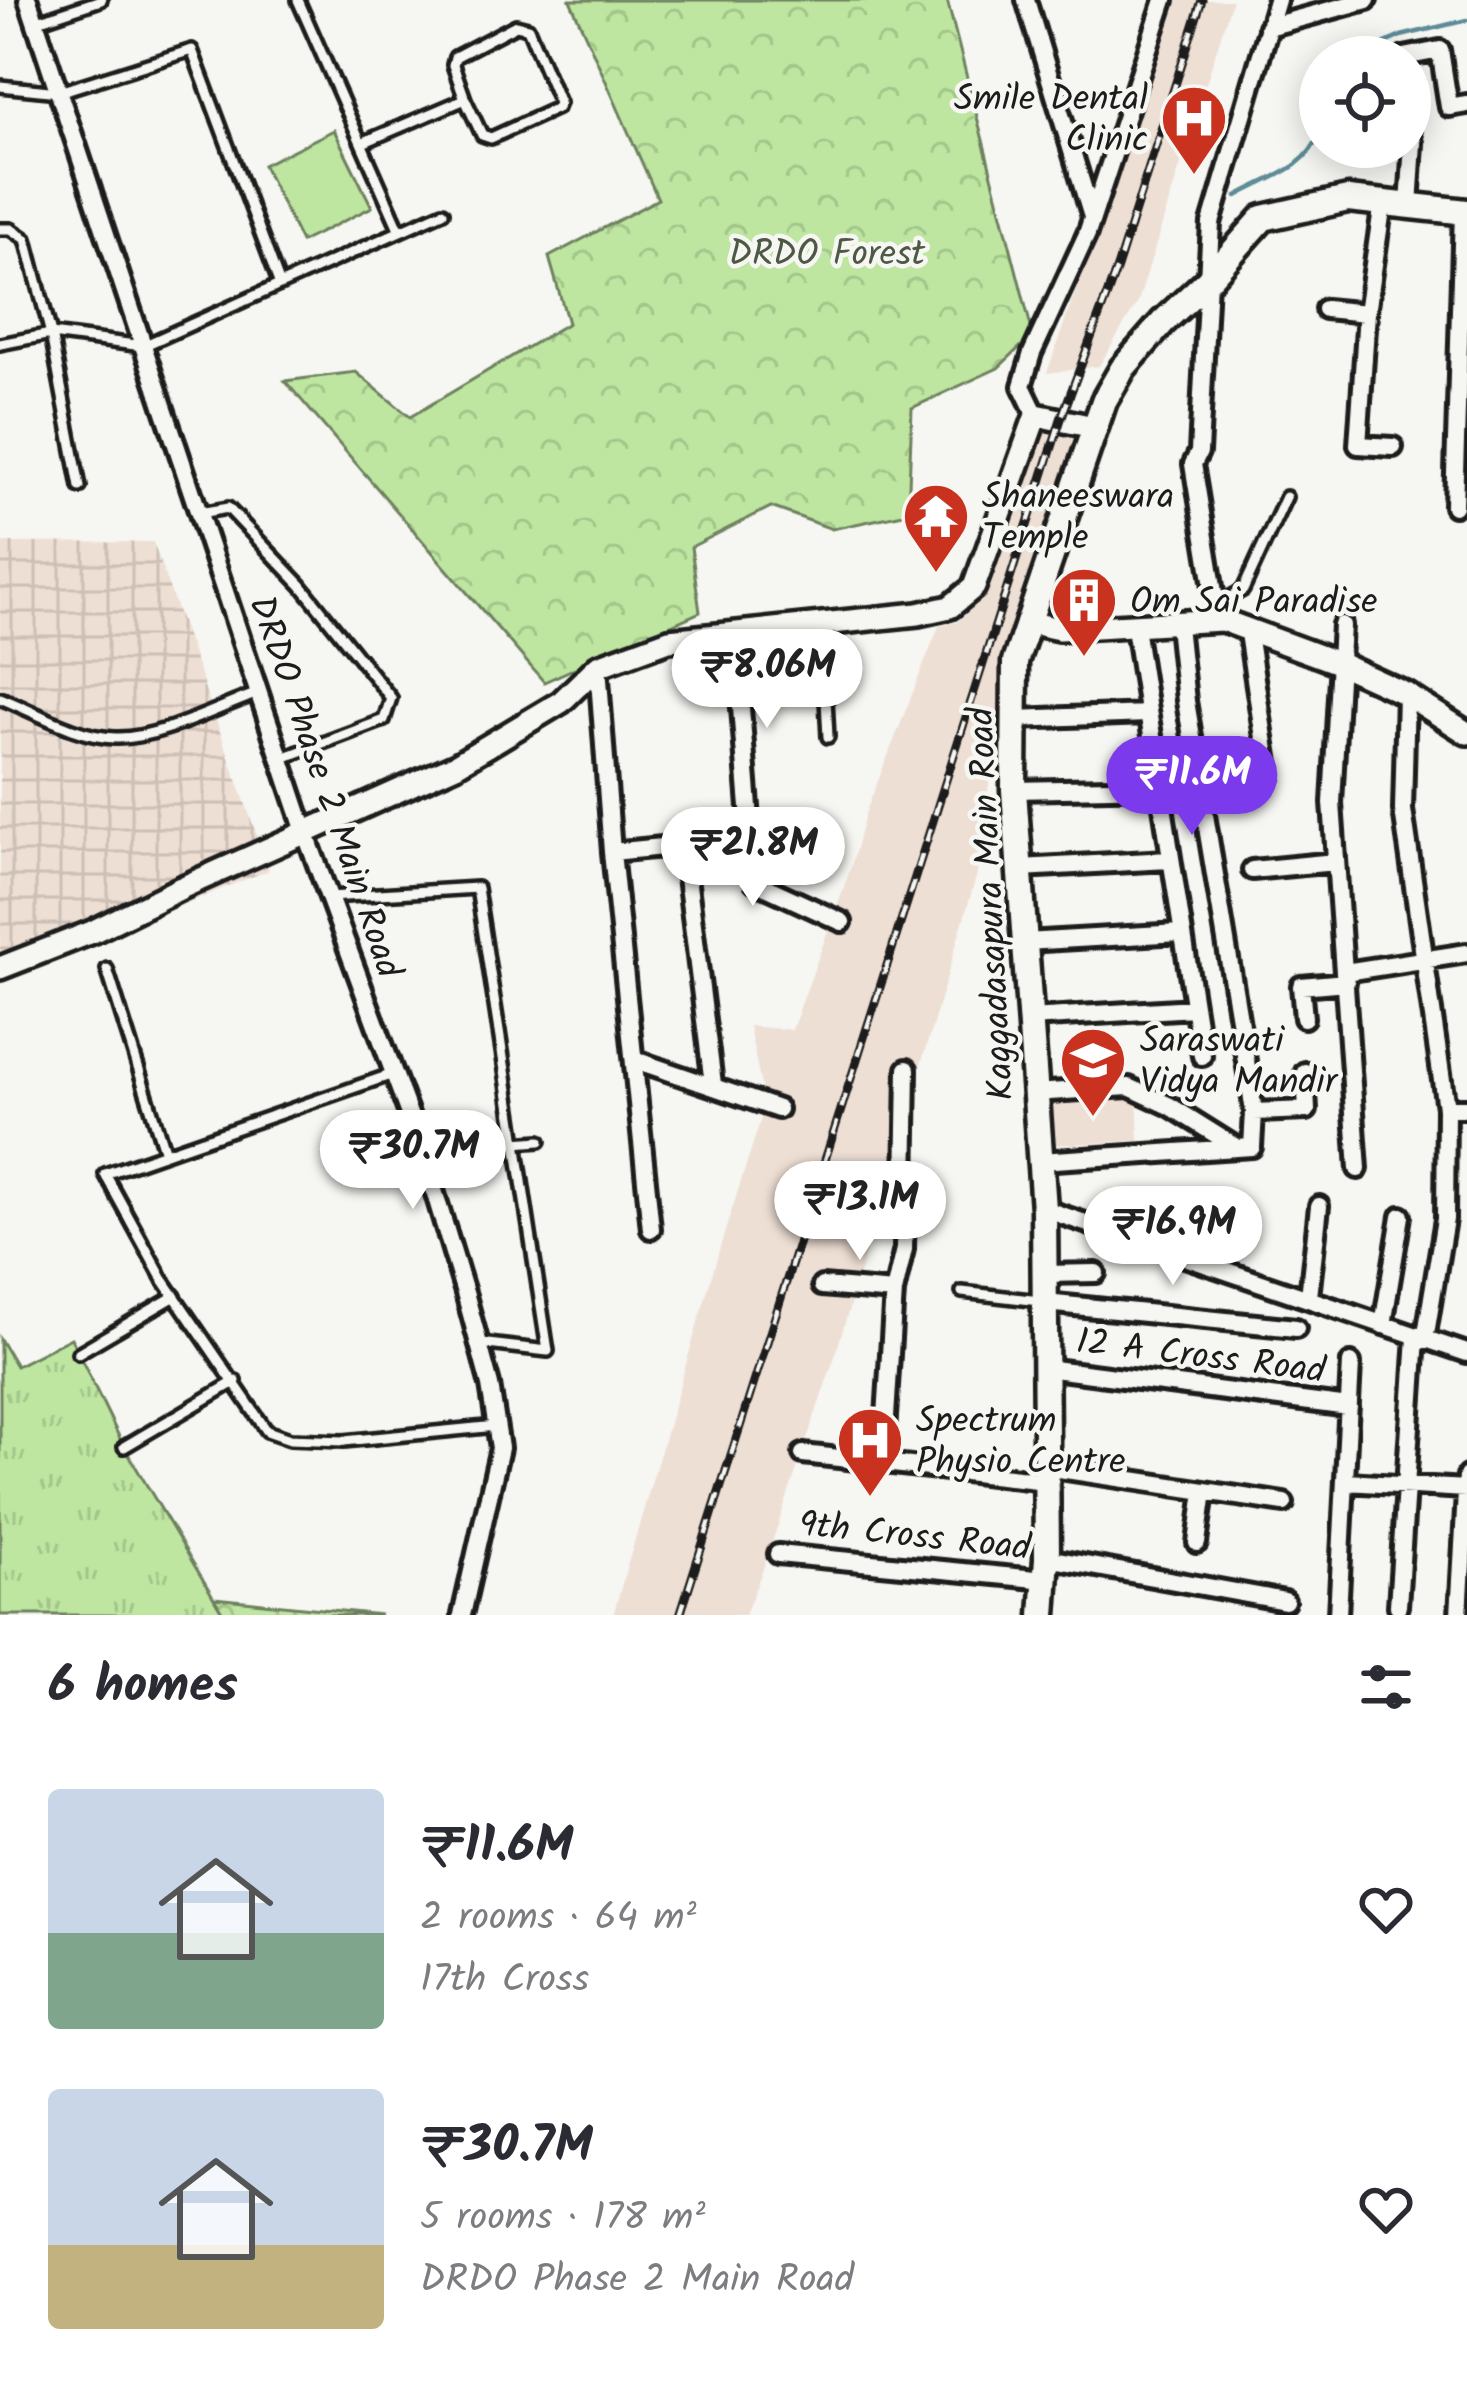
<!DOCTYPE html>
<meta charset="utf-8">
<style>
body{margin:0;font-family:Kalam,sans-serif;background:#f7f7f7;color:#2b2b33;height:100vh;display:flex;flex-direction:column;font-size:45px;white-space:nowrap}
*{box-sizing:border-box;margin:0}
p{font-size:39px;color:#7c7c81}
.icon{flex:none;width:66px;height:66px;fill:none;stroke:currentColor;stroke-width:2;stroke-linecap:round;stroke-linejoin:round}
.map{position:relative;height:1615px;overflow:hidden}
.sheet{display:flex;flex-direction:column;background:#fff;flex:1}
.sheet>*{flex:none}
.buttons{position:absolute;left:1299px;top:36px;display:grid;gap:24px}
.buttons a{display:grid;place-items:center;width:132px;height:132px;border-radius:50%;background:#fff;box-shadow:0 6px 30px #0003;font-size:60px}
.price{position:absolute;translate:-50% -102px;padding:0 27px;border-radius:42px;background:#fff;color:#222;font-size:39px;line-height:78px;filter:drop-shadow(0 3px 6px #0008)}
.price::after{content:'';position:absolute;left:50%;top:72px;width:36px;height:27px;margin-left:-18px;background:inherit;clip-path:polygon(0 0,100% 0,50% 100%)}
.price.active{background:#7c3aed;color:#fff}
ul{padding:0;list-style:none}
li{display:flex;align-items:center;gap:36px;height:300px;padding:0 48px}
li span{display:grid;place-items:center;flex:none;width:336px;height:240px;border-radius:12px;color:#555}
li>.icon{margin-inline-start:auto}
span .icon{width:144px;height:144px;fill:#fffc;stroke-width:1}
li b{font-size:51px}
h2{display:flex;justify-content:space-between;align-items:center;height:144px;padding:0 48px;font-size:51px}
.map>svg:first-child{display:block}
</style>
<div class="map">
<svg width="1467" height="1615" viewBox="0 0 1467 1615">
<defs>
<pattern id="industrial-grid" width="8" height="8" patternUnits="userSpaceOnUse" patternTransform="scale(3)"><rect width="8" height="8" fill="#eedfd4"/><path d="M0 4h8M4 0v8" fill="none" stroke="#ccbfb5"/></pattern>
<pattern id="grass-tufts" width="24" height="20" patternUnits="userSpaceOnUse" patternTransform="scale(3)"><rect width="24" height="20" fill="#bee6a1"/><path d="M3 7l-1-3M5 7V3M7 7l1-3M15 17l-1-3M17 17v-4M19 17l1-3" fill="none" stroke="#a3c58a"/></pattern>
<pattern id="forest-crowns" width="20" height="18" patternUnits="userSpaceOnUse" patternTransform="scale(3)"><rect width="20" height="18" fill="#bee6a1"/><path d="M2 6a3 3 0 1 1 6 0M12 15a3 3 0 1 1 6 0" fill="none" stroke="#a3c58a"/></pattern>
</defs>
<rect width="100%" height="100%" fill="#f6f6f2"/>
<filter id="ink" filterUnits="userSpaceOnUse"><feTurbulence type="fractalNoise" baseFrequency=".00833" numOctaves="2"/><feDisplacementMap in="SourceGraphic" scale="24" xChannelSelector="R" yChannelSelector="G"/><feConvolveMatrix kernelMatrix="1 2 1 2 8 2 1 2 1" color-interpolation-filters="sRGB"/></filter>
<g filter="url(#ink)">
<path fill="#eedfd4" d="M1177,0H1232L1138,302L1099,366L1047,373Z
M1044,426L1078,433L1000,678L1001,740L991,769L977,874L836,1353L763,1569L745,1615H613L721,1244L765,1106L749,1026L792,1030L851,867L865,814L939,626L957,622L985,597Z
M1137,1094L1139,1141L1049,1145L1047,1098Z"/>
<path fill="url(#industrial-grid)" d="M153,542L269,870L0,978V543Z"/>
<path fill="url(#grass-tufts)" stroke="#6d815e" stroke-width="3" d="M71,1338L124,1447L224,1615H0V1339L16,1366Z"/>
<path fill="url(#forest-crowns)" stroke="#6d815e" stroke-width="3" d="M570,0H947L1033,335L998,368L912,408L908,513L832,529L771,507L691,547L700,612L544,682L285,381L356,372L410,417L568,323L549,257L658,199Z
M214,1598L381,1615H224Z"/>
<path fill="#bee6a1" stroke="#6d815e" stroke-width="3" d="M334,130L372,207L301,242L263,165Z"/>
<g fill="none" stroke-linecap="round" stroke-linejoin="round">
<path stroke="#5d8b97" stroke-width="4.5" d="M1354,57L1401,36L1467,20
M1237,196C1270,177 1306,170 1320,133"/>
<defs>
<path id="service" d="M298,0L400,231
M35,22L101,0
M0,86L59,92L192,50L280,285
M362,143L465,99L453,65L455,57L516,25L528,28L559,103L557,108L491,138L482,135L465,99
M0,229H11L26,239L51,334L80,487
M0,344L51,334L143,346L443,212
M199,513L228,508L301,585L391,698L384,720L280,759
M1216,605L1243,590L1286,497
M822,624L828,737
M0,698C36,712 77,737 115,738C156,740 219,707 258,693
M329,897L477,888L548,1351L479,1343
M107,969L165,1153
M393,1074L105,1174L162,1278L267,1431L290,1439L344,1441L496,1426
M421,1150L540,1141
M962,1292L1040,1301
M78,1353L175,1296
M124,1447L236,1381"/>
<path id="minor" d="M28,0L305,832L420,1144L466,1296L490,1385L500,1448L462,1615
M1026,0L1092,217
M1268,27L1367,0
M1404,57L1440,50L1449,107L1467,104
M1383,202L1367,313L1358,445L1393,447
M1409,205L1413,143L1410,130
M1325,309L1367,313
M1036,415L1022,386L1032,353L1087,234L1164,0
M1454,506L1463,212
M1222,620L1216,605L1193,464L1199,452L1211,223L1277,0
M1342,625L1332,803L1358,1169
M1135,627L1202,1056
M735,633L755,882L842,922
M1248,633L1270,777
M598,666L612,852L651,1229
M1406,694L1403,810L1446,1108L1445,1219L1425,1340
M1015,719L1147,714
M1014,790L1158,787
M612,852L683,845L713,1084
M1020,868L1169,860
M1252,870L1335,862
M1025,942L1180,933
M1345,972L1467,953
M1030,1018L1194,1008
M1304,1018L1301,986L1346,982
M635,1060L778,1109
M1033,1093L1129,1087L1170,1106L1234,1146
M1446,1108H1467
M1254,1112L1307,1110L1305,1072
M1040,1161L1252,1147L1254,1112L1248,1073L1186,701L1178,625
M1044,1209L1467,1353
M1045,1274L1096,1273
M822,1286L894,1292
M1309,1297L1319,1206
M1045,1303L1296,1328
M1383,1325L1401,1216
M1045,1368L1349,1407
M803,1454L1046,1481
M883,1463L894,1292L904,1249L907,1069
M1046,1467L1284,1503
M1346,1482L1466,1489
M1197,1543L1204,1491
M778,1554L1046,1580
M1047,1558L1285,1601
M1398,1606L1416,1337
M1338,1615L1351,1363
M1459,1615L1467,1476"/>
<path id="tertiary" d="M1027,622L1059,629L1222,620L1338,663L1406,694L1467,733
M0,968L92,932L181,888L456,765L561,702L598,666L669,640L918,614L950,607L974,587L1036,415L1094,427"/>
<path id="secondary" d="M1043,1615L1047,1558L1044,1209L1014,790L1015,662L1104,401L1123,368L1163,322L1207,281L1263,218L1348,199L1467,212"/>
</defs>
<use href="#service" stroke="#1c1c1c" stroke-width="18"/>
<use href="#minor" stroke="#1c1c1c" stroke-width="26"/>
<use href="#tertiary" stroke="#1c1c1c" stroke-width="30"/>
<use href="#secondary" stroke="#1c1c1c" stroke-width="33"/>
<use href="#service" stroke="#f6f6f2" stroke-width="9"/>
<use href="#minor" stroke="#f6f6f2" stroke-width="16"/>
<use href="#tertiary" stroke="#f6f6f2" stroke-width="21"/>
<use href="#secondary" stroke="#f6f6f2" stroke-width="24"/>
<defs>
<path id="rail" d="M680,1615L1061,419L1117,268L1202,0"/>
</defs>
<use href="#rail" stroke="#1c1c1c" stroke-width="9"/>
<use href="#rail" stroke="#f6f6f2" stroke-width="4.5" stroke-dasharray="14" stroke-linecap="butt"/>
</g>
</g>
<defs>
<symbol id="hospital-pin" viewBox="-11 -11 22 30"><path d="M0 17L-7.5 6A9.5 9.5 0 1 1 7.5 6Z" fill="#c8321e" stroke="#f6f6f2"/><path d="M-5-5h3v3.5h4V-5h3V5h-3V1.5h-4V5h-3Z" fill="#fff"/></symbol>
<symbol id="temple-pin" viewBox="-11 -11 22 30"><path d="M0 17L-7.5 6A9.5 9.5 0 1 1 7.5 6Z" fill="#c8321e" stroke="#f6f6f2"/><path d="M0-6L5-2H3V0L6.5 2.5H4V6H1.5V3h-3V6H-4V2.5H-6.5L-3 0V-2H-5Z" fill="#fff"/></symbol>
<symbol id="building-pin" viewBox="-11 -11 22 30"><path d="M0 17L-7.5 6A9.5 9.5 0 1 1 7.5 6Z" fill="#c8321e" stroke="#f6f6f2"/><path d="M-4-6H4V6H1V3H-1V6H-4ZM-2.5-4.3h1.7v1.8h-1.7ZM.8-4.3h1.7v1.8H.8ZM-2.5-1h1.7V.8h-1.7ZM.8-1h1.7V.8H.8Z" fill="#fff"/></symbol>
<symbol id="school-pin" viewBox="-11 -11 22 30"><path d="M0 17L-7.5 6A9.5 9.5 0 1 1 7.5 6Z" fill="#c8321e" stroke="#f6f6f2"/><path d="M0-5L7-2L0 1L-7-2ZM-4 1L0 2.5L4 1V4Q0 6-4 4Z" fill="#fff"/></symbol>
</defs>
<g fill-rule="evenodd">
<use href="#hospital-pin" x="1156" y="80" width="76" height="104"/>
<use href="#temple-pin" x="898" y="478" width="76" height="104"/>
<use href="#building-pin" x="1046" y="562" width="76" height="104"/>
<use href="#school-pin" x="1055" y="1022" width="76" height="104"/>
<use href="#hospital-pin" x="832" y="1402" width="76" height="104"/>
</g>
<g text-anchor="middle" stroke-width="9" stroke-linejoin="round" paint-order="stroke">
<g font-size="36" fill="#1c1c1c" stroke="#f6f6f2" text-anchor="start">
<text x="1148" y="110" text-anchor="end">Smile Dental<tspan x="1148" dy="41">Clinic</tspan></text>
<text x="982" y="508">Shaneeswara<tspan x="982" dy="41">Temple</tspan></text>
<text x="1130" y="613">Om Sai Paradise</text>
<text x="1140" y="1052">Saraswati<tspan x="1140" dy="41">Vidya Mandir</tspan></text>
<text x="916" y="1432">Spectrum<tspan x="916" dy="41">Physio Centre</tspan></text>
</g>
<g font-size="36" fill="#4d5944" stroke="#f6f6f2">
<text x="827" y="265">DRDO Forest</text>
</g>
<g font-size="36" fill="#1c1c1c" stroke="#f6f6f2">
<text transform="translate(327 786) rotate(71)" y="13">DRDO Phase 2 Main Road</text>
<text transform="translate(989 904) rotate(-93)" y="13">Kaggadasapura Main Road</text>
<text transform="translate(1201 1354) rotate(7)" y="13">12 A Cross Road</text>
<text transform="translate(915 1534) rotate(6)" y="13">9th Cross Road</text>
</g>
</g>
</svg>
<div class="buttons">
<a><svg class="icon" aria-label="locate" viewBox="0 0 24 24"><circle cx="12" cy="12" r="6"/><path d="M12 2v4M12 18v4M2 12h4M18 12h4"/></svg></a>
</div>
<b class="price" style="left:767px;top:731px">₹8.06M</b>
<b class="price active" style="left:1192px;top:838px">₹11.6M</b>
<b class="price" style="left:753px;top:909px">₹21.8M</b>
<b class="price" style="left:413px;top:1212px">₹30.7M</b>
<b class="price" style="left:860px;top:1263px">₹13.1M</b>
<b class="price" style="left:1173px;top:1288px">₹16.9M</b>
</div>
<section class="sheet">
<h2>6 homes<svg class="icon" aria-label="filters" viewBox="0 0 24 24"><path d="M4 7h16M4 17h16"/><circle cx="9" cy="7" r="2"/><circle cx="15" cy="17" r="2"/></svg></h2>
<ul>
<li><span style="background:linear-gradient(#c9d6e8 60%,#7fa58c 0)"><svg class="icon" aria-label="home" viewBox="0 0 24 24"><path d="M3 11l9-7 9 7M6 9v11h12V9"/></svg></span><div><b>₹11.6M</b><p>2 rooms · 64 m²</p><p>17th Cross</p></div><svg class="icon" aria-label="heart" viewBox="0 0 24 24"><path d="M12 20l-8-8c-3-5 5-10 8-4 3-6 11-1 8 4z"/></svg></li>
<li><span style="background:linear-gradient(#c9d6e8 65%,#c2b280 0)"><svg class="icon" aria-label="home" viewBox="0 0 24 24"><path d="M3 11l9-7 9 7M6 9v11h12V9"/></svg></span><div><b>₹30.7M</b><p>5 rooms · 178 m²</p><p>DRDO Phase 2 Main Road</p></div><svg class="icon" aria-label="heart" viewBox="0 0 24 24"><path d="M12 20l-8-8c-3-5 5-10 8-4 3-6 11-1 8 4z"/></svg></li>
</ul>
</section>
